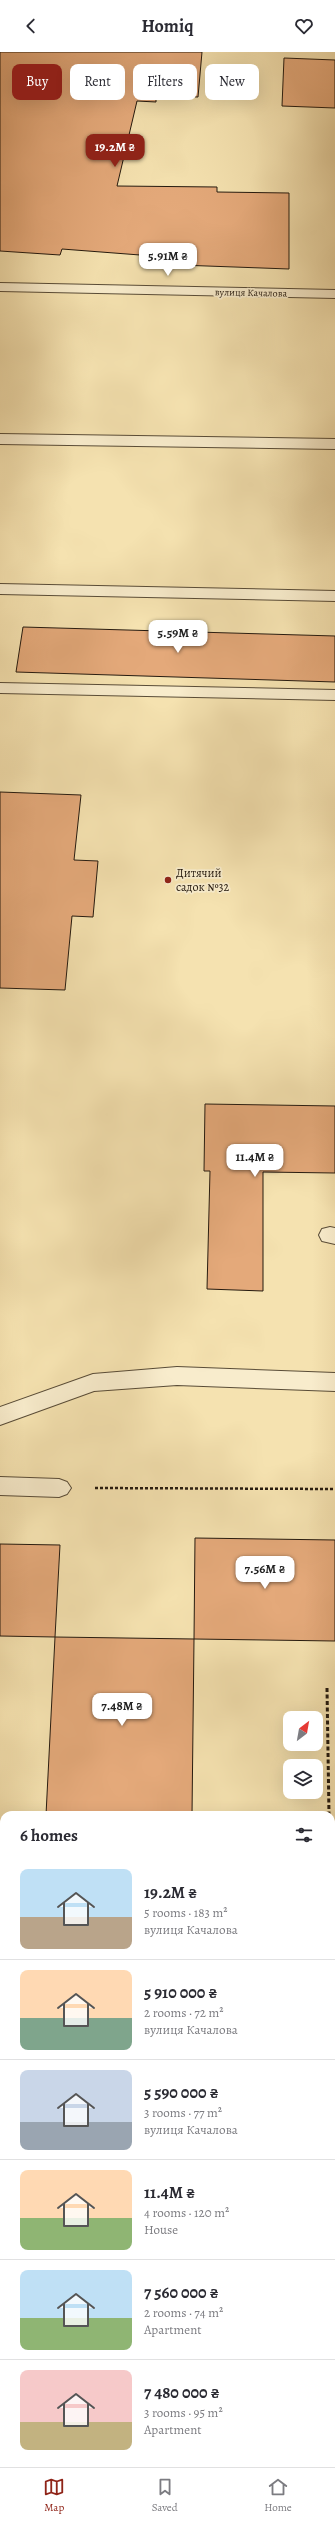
<!DOCTYPE html>
<meta charset="utf-8">
<style>
body{margin:0;font-family:Alegreya,serif;background:#f2f2f3;color:#2b2b33;height:100vh;display:flex;flex-direction:column;font-size:15px;white-space:nowrap}
*{box-sizing:border-box;margin:0}
p{font-size:13px;color:#7c7c81}
.icon{flex:none;width:22px;height:22px;fill:none;stroke:currentColor;stroke-width:2;stroke-linecap:round;stroke-linejoin:round}
.map{position:relative;flex:1;overflow:hidden}
.drawer{position:absolute;left:0px;top:1759px;width:335px;height:656px;display:flex;flex-direction:column;background:#fff;border-radius:12px 12px 0 0;box-shadow:0 4px 16px #0002}
.drawer>*{flex:none}
.banner{position:absolute;left:12px;top:12px;width:311px;height:36px;display:flex;gap:8px}
.needle{width:26px;rotate:31deg}
.fabs{position:absolute;left:283px;top:1659px;display:grid;gap:8px}
.fabs a{display:grid;place-items:center;width:40px;height:40px;border-radius:8px;background:#fff;box-shadow:0 4px 16px #0002;font-size:20px}
.price{position:absolute;translate:-50% -34px;padding:0 9px;border-radius:8px;background:#fff;color:#222;font-size:13px;line-height:26px;filter:drop-shadow(0 1px 2px #0008)}
.price::after{content:'';position:absolute;left:50%;top:24px;width:12px;height:9px;margin-left:-6px;background:inherit;clip-path:polygon(0 0,100% 0,50% 100%)}
.price.active{background:#8f2418;color:#fff}
ul{padding:0;list-style:none}
li{display:flex;align-items:center;gap:12px;height:100px;padding:0 20px}
li+li{border-top:1px solid #e1e1e2}
li span{display:grid;place-items:center;flex:none;width:112px;height:80px;border-radius:8px;color:#555}
li>.icon{margin-inline-start:auto}
span .icon{width:48px;height:48px;fill:#fffc;stroke-width:1}
li b{font-size:17px}
h2{display:flex;justify-content:space-between;align-items:center;height:48px;padding:0 20px;font-size:17px}
.pill{padding:0 14px;border-radius:8px;background:#fff;box-shadow:0 4px 16px #0002;font-size:14px;line-height:36px}
.pill.active{background:#8f2418;color:#fff}
header{display:flex;justify-content:space-between;align-items:center;height:52px;padding:0 20px;background:#fff;font-size:18px;font-weight:600}
.menu{display:flex;justify-content:space-around;align-items:center;height:56px;border-top:1px solid #e1e1e2;background:#fff;font-size:11px;color:#7c7c81}
.menu a{display:grid;justify-items:center;gap:2px}
.menu .active{color:#8f2418}
.map>svg:first-child{display:block}
</style>
<header><svg class="icon" aria-label="back" viewBox="0 0 24 24"><path d="M15 5l-7 7 7 7"/></svg>Homiq<svg class="icon" aria-label="heart" viewBox="0 0 24 24"><path d="M12 20l-8-8c-3-5 5-10 8-4 3-6 11-1 8 4z"/></svg></header>
<div class="map">
<svg width="335" height="2415" viewBox="0 0 335 2415">
<rect width="100%" height="100%" fill="#f5e2b0"/>
<filter id="stains"><feTurbulence type="fractalNoise" baseFrequency=".005" numOctaves="4"/><feColorMatrix values="0 0 0 0 .2 0 0 0 0 .09 0 0 0 0 .02 0 0 0 .5 -.17"/></filter>
<radialGradient id="worn" r=".72"><stop offset=".6" stop-color="#630" stop-opacity="0"/><stop offset="1" stop-color="#630" stop-opacity=".3"/></radialGradient>
<path fill="#bdc38a" stroke="#716e4c" d="M0,2084H4V2175H0Z
M331,2091H335V2181H331Z
M0,2211H4V2280H0Z
M331,2217H335V2287H331Z"/>
<path fill="#e4a97a" stroke="#251a0f" d="M0,0H202L198,45L156,44V50L137,49L117,134L217,135V140L289,141V217L152,212L153,204L62,197L60,203L0,199Z
M284,6L335,8V56L282,54Z
M23,575L335,584V630L16,620Z
M0,740L81,743L74,808L98,809L93,865L72,864L65,938L0,936Z
M205,1052L335,1054V1121L263,1120V1239L207,1237L210,1119H204Z
M195,1486L335,1488V1589L194,1587Z
M0,1492L60,1493L55,1585L0,1584Z
M55,1585L194,1587L192,1763H46Z"/>
<g fill="none" stroke-linecap="round" stroke-linejoin="round">
<defs>
<path id="lane" d="M0,382L335,387V397L0,392Z
M0,532L335,539V549L0,542Z
M0,631L335,638V648L0,641Z
M330,1175L335,1176V1192L322,1189L319,1183L322,1177Z
M177,1315L335,1321V1339L177,1333L94,1339L0,1373V1355L93,1322Z
M0,1425L59,1427L67,1430L71,1436L67,1442L59,1445L0,1443Z
M0,2039L4,2040V2066L0,2065Z
M331,2045H335V2071H331Z"/>
<path id="street" d="M0,231L335,238V246L0,239Z"/>
<path id="primary" d="M0,2359L4,2360V2390L0,2389Z
M331,2367H335V2397H331Z"/>
</defs>
<use href="#lane" stroke="#594c37" stroke-width="2"/>
<use href="#street" stroke="#594c37" stroke-width="2"/>
<use href="#primary" stroke="#251a0f" stroke-width="2"/>
<path stroke="#251a0f" stroke-width="2.5" stroke-dasharray="3 2" stroke-linecap="butt" d="M95,1436L335,1437"/>
<path stroke="#251a0f" stroke-width="3" stroke-dasharray="4 2.5" stroke-linecap="butt" d="M327,1636L329,1763
M331,1915V1924"/>
<use href="#lane" fill="#f8eccc" fill-rule="evenodd"/>
<use href="#street" fill="#f8eccc" fill-rule="evenodd"/>
<use href="#primary" fill="#f5e2b0" fill-rule="evenodd"/>
</g>
<circle fill="#8f2418" stroke="#f8eccc" stroke-width="1.5" cx="168" cy="828" r="4"/>
<g text-anchor="middle" stroke-width="3.5" stroke-linejoin="round" paint-order="stroke">
<g font-size="10" fill="#251a0f" stroke="#f8eccc">
<text transform="translate(251 240) rotate(1)" y="4">вулиця Качалова</text>
</g>
<g font-size="12" fill="#251a0f" stroke="#f8eccc" text-anchor="start">
<text x="176" y="825">Дитячий<tspan x="176" dy="14">садок №32</tspan></text>
</g>
</g>
<rect width="100%" height="100%" filter="url(#stains)"/>
<rect width="100%" height="100%" fill="url(#worn)"/>
</svg>
<div class="fabs">
<a><svg class="needle" viewBox="-14 -14 28 28"><path d="M0-13l5 13h-10z" fill="#e53935"/><path d="M0 13l5-13h-10z" fill="#7c7c81"/></svg></a>
<a><svg class="icon" aria-label="layers" viewBox="0 0 24 24"><path d="M12 4l9 5-9 5-9-5zM3 14l9 5 9-5"/></svg></a>
</div>
<b class="price active" style="left:115px;top:116px">19.2M ₴</b>
<b class="price" style="left:168px;top:225px">5.91M ₴</b>
<b class="price" style="left:178px;top:602px">5.59M ₴</b>
<b class="price" style="left:255px;top:1126px">11.4M ₴</b>
<b class="price" style="left:265px;top:1538px">7.56M ₴</b>
<b class="price" style="left:122px;top:1675px">7.48M ₴</b>
<div class="banner">
<a class="pill active">Buy</a>
<a class="pill">Rent</a>
<a class="pill">Filters</a>
<a class="pill">New</a>
</div>
<section class="drawer">
<h2>6 homes<svg class="icon" aria-label="filters" viewBox="0 0 24 24"><path d="M4 7h16M4 17h16"/><circle cx="9" cy="7" r="2"/><circle cx="15" cy="17" r="2"/></svg></h2>
<ul>
<li><span style="background:linear-gradient(#bfe0f5 60%,#b9a48a 0)"><svg class="icon" aria-label="home" viewBox="0 0 24 24"><path d="M3 11l9-7 9 7M6 9v11h12V9"/></svg></span><div><b>19.2M ₴</b><p>5 rooms · 183 m²</p><p>вулиця Качалова</p></div></li>
<li><span style="background:linear-gradient(#ffd9b3 60%,#7fa58c 0)"><svg class="icon" aria-label="home" viewBox="0 0 24 24"><path d="M3 11l9-7 9 7M6 9v11h12V9"/></svg></span><div><b>5 910 000 ₴</b><p>2 rooms · 72 m²</p><p>вулиця Качалова</p></div></li>
<li><span style="background:linear-gradient(#c9d6e8 65%,#9aa5b1 0)"><svg class="icon" aria-label="home" viewBox="0 0 24 24"><path d="M3 11l9-7 9 7M6 9v11h12V9"/></svg></span><div><b>5 590 000 ₴</b><p>3 rooms · 77 m²</p><p>вулиця Качалова</p></div></li>
<li><span style="background:linear-gradient(#ffd9b3 60%,#8fb573 0)"><svg class="icon" aria-label="home" viewBox="0 0 24 24"><path d="M3 11l9-7 9 7M6 9v11h12V9"/></svg></span><div><b>11.4M ₴</b><p>4 rooms · 120 m²</p><p>House</p></div></li>
<li><span style="background:linear-gradient(#bfe0f5 60%,#8fb573 0)"><svg class="icon" aria-label="home" viewBox="0 0 24 24"><path d="M3 11l9-7 9 7M6 9v11h12V9"/></svg></span><div><b>7 560 000 ₴</b><p>2 rooms · 74 m²</p><p>Apartment</p></div></li>
<li><span style="background:linear-gradient(#f6c9c9 65%,#c2b280 0)"><svg class="icon" aria-label="home" viewBox="0 0 24 24"><path d="M3 11l9-7 9 7M6 9v11h12V9"/></svg></span><div><b>7 480 000 ₴</b><p>3 rooms · 95 m²</p><p>Apartment</p></div></li>
</ul>
</section>
</div>
<nav class="menu">
<a class="active"><svg class="icon" aria-label="map" viewBox="0 0 24 24"><path d="M3 6l6-2 6 2 6-2v14l-6 2-6-2-6 2zM9 4v14M15 6v14"/></svg>Map</a>
<a><svg class="icon" aria-label="saved" viewBox="0 0 24 24"><path d="M7 4h10v16l-5-4-5 4z"/></svg>Saved</a>
<a><svg class="icon" aria-label="home" viewBox="0 0 24 24"><path d="M3 11l9-7 9 7M6 9v11h12V9"/></svg>Home</a>
</nav>
